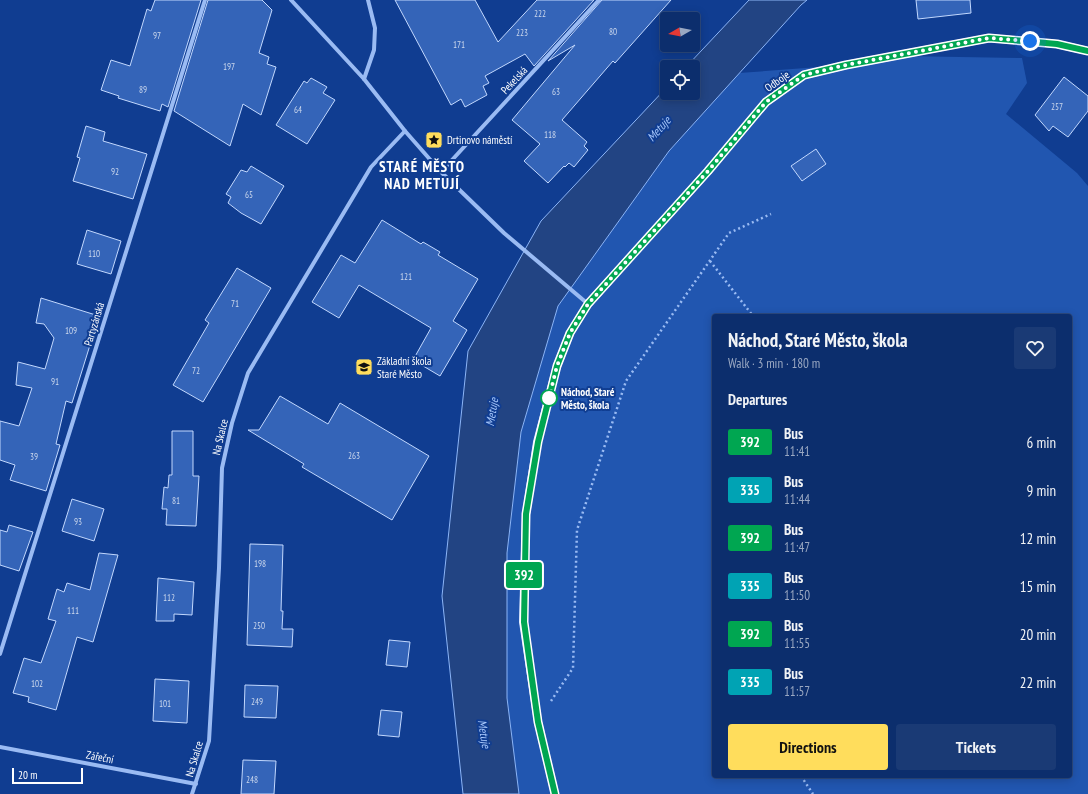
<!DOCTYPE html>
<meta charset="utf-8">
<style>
body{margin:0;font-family:"PT Sans Narrow",sans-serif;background:#1a3a75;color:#f1f3f6;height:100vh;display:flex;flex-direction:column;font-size:15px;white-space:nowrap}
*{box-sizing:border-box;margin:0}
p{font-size:13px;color:#9aa8c2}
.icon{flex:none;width:22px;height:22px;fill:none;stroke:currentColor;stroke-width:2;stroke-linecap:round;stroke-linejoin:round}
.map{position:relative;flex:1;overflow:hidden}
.drawer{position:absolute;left:712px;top:314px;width:360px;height:464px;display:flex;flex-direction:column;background:#0c2e6d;border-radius:4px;box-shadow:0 2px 10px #0003,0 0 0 1px #2c4a80}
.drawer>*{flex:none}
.badge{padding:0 8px;border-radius:3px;font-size:14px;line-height:26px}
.needle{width:26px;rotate:261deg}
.controls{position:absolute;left:660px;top:12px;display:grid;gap:8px}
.controls a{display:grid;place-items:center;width:40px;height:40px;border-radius:4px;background:#0c2e6d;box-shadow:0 2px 10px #0003,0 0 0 1px #2c4a80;font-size:20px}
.scale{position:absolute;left:12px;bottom:10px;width:71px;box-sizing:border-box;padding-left:4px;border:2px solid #fff;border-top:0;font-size:11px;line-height:14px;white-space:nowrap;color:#fff;-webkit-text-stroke:3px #103d91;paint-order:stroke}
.you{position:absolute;width:20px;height:20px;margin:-10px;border:3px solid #fff;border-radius:50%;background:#1a73e8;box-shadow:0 0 0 6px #1a73e833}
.map>.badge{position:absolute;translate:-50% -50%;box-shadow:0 0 0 2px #fff}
h2{padding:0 16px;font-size:15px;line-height:36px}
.round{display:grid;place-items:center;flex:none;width:42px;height:42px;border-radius:4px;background:#1a3a75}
.headline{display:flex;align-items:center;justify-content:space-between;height:68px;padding:0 16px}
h1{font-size:19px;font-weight:800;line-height:30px}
.cta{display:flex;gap:8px;margin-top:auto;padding:8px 16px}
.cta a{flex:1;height:46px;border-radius:4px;background:#ffdd5c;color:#111;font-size:16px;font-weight:800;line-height:46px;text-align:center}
.cta a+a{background:#1a3a75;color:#f1f3f6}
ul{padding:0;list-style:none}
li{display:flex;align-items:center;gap:12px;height:48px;padding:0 16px}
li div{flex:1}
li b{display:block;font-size:15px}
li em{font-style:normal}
li .badge{min-width:44px;font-weight:700;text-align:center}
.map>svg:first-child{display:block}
.green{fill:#2156b0;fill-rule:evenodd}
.water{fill:#224483;stroke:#8cb5f7}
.building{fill:#3464b8;stroke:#c2d8fe}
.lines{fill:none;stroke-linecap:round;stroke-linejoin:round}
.path{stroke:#9abbf3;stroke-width:2.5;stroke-dasharray:2 3;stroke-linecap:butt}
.street{stroke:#9abbf3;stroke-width:4}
.secondary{stroke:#cadcfd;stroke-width:8}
.line-casing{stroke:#fff;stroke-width:9}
.line{stroke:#00a651;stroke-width:6}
.walk{stroke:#fff;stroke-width:4;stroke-dasharray:0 7.2}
.stop-dot{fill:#fff;stroke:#00a651;stroke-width:2}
.labels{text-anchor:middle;stroke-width:4;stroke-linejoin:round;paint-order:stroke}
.number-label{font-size:9px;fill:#ccd8ed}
.street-label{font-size:11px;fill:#fff;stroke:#103d91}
.poi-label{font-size:11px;fill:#fff;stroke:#103d91;text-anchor:start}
.stop-label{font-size:11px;font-weight:bold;fill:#fff;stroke:#103d91;text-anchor:start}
.water-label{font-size:12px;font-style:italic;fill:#a6c6fa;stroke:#103d91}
.district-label{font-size:15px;font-weight:bold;letter-spacing:1px;fill:#fff;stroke:#103d91}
</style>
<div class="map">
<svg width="1088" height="794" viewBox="0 0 1088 794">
<rect width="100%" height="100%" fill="#103d91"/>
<path class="green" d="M 902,56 L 1022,58 L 1027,83 L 1006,114 L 1077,173 L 1088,186 L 1088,794 L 519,794 L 507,698 L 507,553 L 521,432 L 558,306 L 669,151 L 739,73 L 846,65 ZM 714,316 L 1070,316 L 1070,776 L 714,776 Z"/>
<polygon class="water" points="749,0 807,0 801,5 669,151 558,306 521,432 507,553 507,698 519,794 463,794 442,596 468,351 541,221 667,87 667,93 693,93 693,67 686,67"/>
<g class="building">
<polygon points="155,0 201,0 168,107 162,104 160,111 118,98 119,96 101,90 111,60 130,66 147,9 151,11"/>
<polygon points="208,0 262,0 272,10 259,53 269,57 267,64 276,67 261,115 243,104 230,146 174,111"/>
<polygon points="395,0 475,0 498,42 537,0 594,0 534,66 525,54 485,76 489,83 483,86 487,95 465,107 461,99 451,105"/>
<polygon points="602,0 671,0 615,63 613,61 562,120 587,142 584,146 588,150 574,167 569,163 565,167 564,166 548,183 524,161 540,144 512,120 575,45 548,61"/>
<polygon points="916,0 970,0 971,13 918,19"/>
<polygon points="1064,77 1088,96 1088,111 1068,137 1053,126 1049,131 1035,115"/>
<polygon points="311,78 327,87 323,93 335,100 307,144 276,125 304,81 307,83"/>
<polygon points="86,126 105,132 103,141 147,154 133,199 73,181 80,158 77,157"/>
<polygon points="816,149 826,164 802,181 791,166"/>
<polygon points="251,166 284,186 261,224 241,213 228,203 231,197 226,194 241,170 247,172"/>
<polygon points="382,220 421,244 423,242 440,252 438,255 478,279 453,321 467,330 440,376 413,360 431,328 359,285 339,318 312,302 341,255 355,263"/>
<polygon points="87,230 121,241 111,274 77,264"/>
<polygon points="237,268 271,288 203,402 173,385 209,323 205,320"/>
<polygon points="41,298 99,316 72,403 66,401 56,444 60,445 46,491 10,480 15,465 0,460 0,421 19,426 32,388 16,385 18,362 45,369 54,338 44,324 36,323"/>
<polygon points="280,396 328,424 340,403 429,456 392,520 302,467 304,464 248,430 259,430"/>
<polygon points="172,431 193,431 193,476 199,476 196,526 166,525 167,509 162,509 164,487 168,488 169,475 172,475"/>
<polygon points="72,499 104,509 94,541 62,531"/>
<polygon points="9,525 33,532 19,571 0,565 0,530 7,532"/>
<polygon points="250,544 283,545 281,611 283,611 282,629 293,629 292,647 247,645"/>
<polygon points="99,553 118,555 93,642 77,637 56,710 28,702 29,697 13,693 24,658 41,663 56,621 48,619 57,589 64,592 67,583 90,590"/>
<polygon points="158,578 194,582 192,615 174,614 174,621 156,621"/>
<polygon points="389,640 410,642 407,667 386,665"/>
<polygon points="155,679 189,681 187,723 153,721"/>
<polygon points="245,685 278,686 276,718 244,717"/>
<polygon points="381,710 402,712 399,737 378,735"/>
<polygon points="243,760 276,761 274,794 241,794"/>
</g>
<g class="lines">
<g class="path">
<polyline points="710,261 753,316"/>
<polyline points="551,701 573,668 577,530 626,381 729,233 771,214"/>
<polyline points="801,776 813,794"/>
</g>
<g class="street">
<polyline points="291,0 364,79 405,131 441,172 504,233 588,304"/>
<polyline points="364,79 374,50 375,28 368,0"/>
<polyline points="441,172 599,0"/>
<polyline points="0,654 205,0"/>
<polyline points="0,747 196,784"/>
<polyline points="192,794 209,741 219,568 222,468 232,423 248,373 371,167 405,131"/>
</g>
<polyline class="secondary" points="555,794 538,722 523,622 526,515 537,442 557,366 570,333 588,304 708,171 766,102 804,75 846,65 989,38 1057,44 1088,51"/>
</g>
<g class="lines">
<g class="line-casing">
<polyline id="line" points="555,794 538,722 524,622 526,514 538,442 557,366 570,333 588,304 708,171 766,102 804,75 846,65 989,38 1057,44 1088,51"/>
</g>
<use href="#line" class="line"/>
<polyline class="walk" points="549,398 557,366 570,333 588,304 708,171 766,102 804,75 846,65 989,38 1030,41"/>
</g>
<defs>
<g id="sight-square" transform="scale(0.9)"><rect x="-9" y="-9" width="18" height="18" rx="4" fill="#ffdd5c" stroke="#103d91"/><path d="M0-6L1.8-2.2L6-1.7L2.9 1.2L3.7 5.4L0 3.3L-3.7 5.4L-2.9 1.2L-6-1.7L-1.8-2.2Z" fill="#111"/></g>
<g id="school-square" transform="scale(0.9)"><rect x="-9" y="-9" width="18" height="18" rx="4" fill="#ffdd5c" stroke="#103d91"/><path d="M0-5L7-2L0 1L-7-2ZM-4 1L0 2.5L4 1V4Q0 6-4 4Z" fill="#111"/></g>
</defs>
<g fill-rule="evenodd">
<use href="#sight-square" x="434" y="140"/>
<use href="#school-square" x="364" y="367"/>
</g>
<circle class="stop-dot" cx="549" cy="398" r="8"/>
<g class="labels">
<g class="number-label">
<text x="540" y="17">222</text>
<text x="613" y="35">80</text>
<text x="522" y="36">223</text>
<text x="157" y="39">97</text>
<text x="459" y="48">171</text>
<text x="229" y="70">197</text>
<text x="143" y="93">89</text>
<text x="556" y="95">63</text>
<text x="1057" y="110">257</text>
<text x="298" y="113">64</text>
<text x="550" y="138">118</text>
<text x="115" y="175">92</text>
<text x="249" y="198">65</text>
<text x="94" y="257">110</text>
<text x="406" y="280">121</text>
<text x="235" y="307">71</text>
<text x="71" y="334">109</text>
<text x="196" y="374">72</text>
<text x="55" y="385">91</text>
<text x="354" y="459">263</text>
<text x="34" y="460">39</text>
<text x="176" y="504">81</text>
<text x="78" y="525">93</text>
<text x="260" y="567">198</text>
<text x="169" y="601">112</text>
<text x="73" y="614">111</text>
<text x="259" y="629">250</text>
<text x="37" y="687">102</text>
<text x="257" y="705">249</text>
<text x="165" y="707">101</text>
<text x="252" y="783">248</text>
</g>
<g class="street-label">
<text transform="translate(514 80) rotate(-47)" y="4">Pekelská</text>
<text transform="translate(777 81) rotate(-36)" y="4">Odboje</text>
<text transform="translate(94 324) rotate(-73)" y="4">Partyzánská</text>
<text transform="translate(220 437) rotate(-77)" y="4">Na Skalce</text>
<text transform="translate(100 757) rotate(11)" y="4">Zářeční</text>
<text transform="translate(194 759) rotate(-74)" y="4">Na Skalce</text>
</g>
<g class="poi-label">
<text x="447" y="144">Drtinovo náměstí</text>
<text x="377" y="365">Základní škola<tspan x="377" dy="13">Staré Město</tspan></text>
</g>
<g class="stop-label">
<text x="561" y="396">Náchod, Staré<tspan x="561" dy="13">Město, škola</tspan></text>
</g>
<g class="water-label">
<text transform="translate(659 129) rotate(-48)" y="4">Metuje</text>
<text transform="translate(492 412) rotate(-81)" y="4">Metuje</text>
<text transform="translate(484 734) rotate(81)" y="4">Metuje</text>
</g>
<g class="district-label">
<text x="422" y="172">STARÉ MĚSTO<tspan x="422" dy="17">NAD METUJÍ</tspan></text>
</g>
</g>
</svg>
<div class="controls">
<a><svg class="needle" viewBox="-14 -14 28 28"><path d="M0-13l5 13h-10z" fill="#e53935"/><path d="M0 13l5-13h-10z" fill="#9aa8c2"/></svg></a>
<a><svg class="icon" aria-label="locate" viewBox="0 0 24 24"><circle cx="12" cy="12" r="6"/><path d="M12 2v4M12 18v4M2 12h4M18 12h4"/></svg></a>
</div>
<div class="scale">20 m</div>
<div class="you" style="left:1030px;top:41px"></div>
<b class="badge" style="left:524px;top:575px;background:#00a651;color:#fff">392</b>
<section class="drawer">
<div class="headline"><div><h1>Náchod, Staré Město, škola</h1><p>Walk · 3 min · 180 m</p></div><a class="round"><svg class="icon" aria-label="heart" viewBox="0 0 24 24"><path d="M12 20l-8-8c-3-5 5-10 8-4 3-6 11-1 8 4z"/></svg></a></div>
<h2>Departures</h2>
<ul>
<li><span class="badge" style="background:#00a651;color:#fff">392</span><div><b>Bus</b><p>11:41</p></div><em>6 min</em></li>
<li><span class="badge" style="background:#00a3b4;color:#fff">335</span><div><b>Bus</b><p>11:44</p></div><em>9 min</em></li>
<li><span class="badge" style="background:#00a651;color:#fff">392</span><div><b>Bus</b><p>11:47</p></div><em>12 min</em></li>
<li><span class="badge" style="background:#00a3b4;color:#fff">335</span><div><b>Bus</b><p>11:50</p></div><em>15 min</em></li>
<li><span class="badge" style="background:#00a651;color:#fff">392</span><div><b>Bus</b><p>11:55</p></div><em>20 min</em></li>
<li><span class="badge" style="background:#00a3b4;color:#fff">335</span><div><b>Bus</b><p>11:57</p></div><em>22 min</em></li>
</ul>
<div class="cta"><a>Directions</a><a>Tickets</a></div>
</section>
</div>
